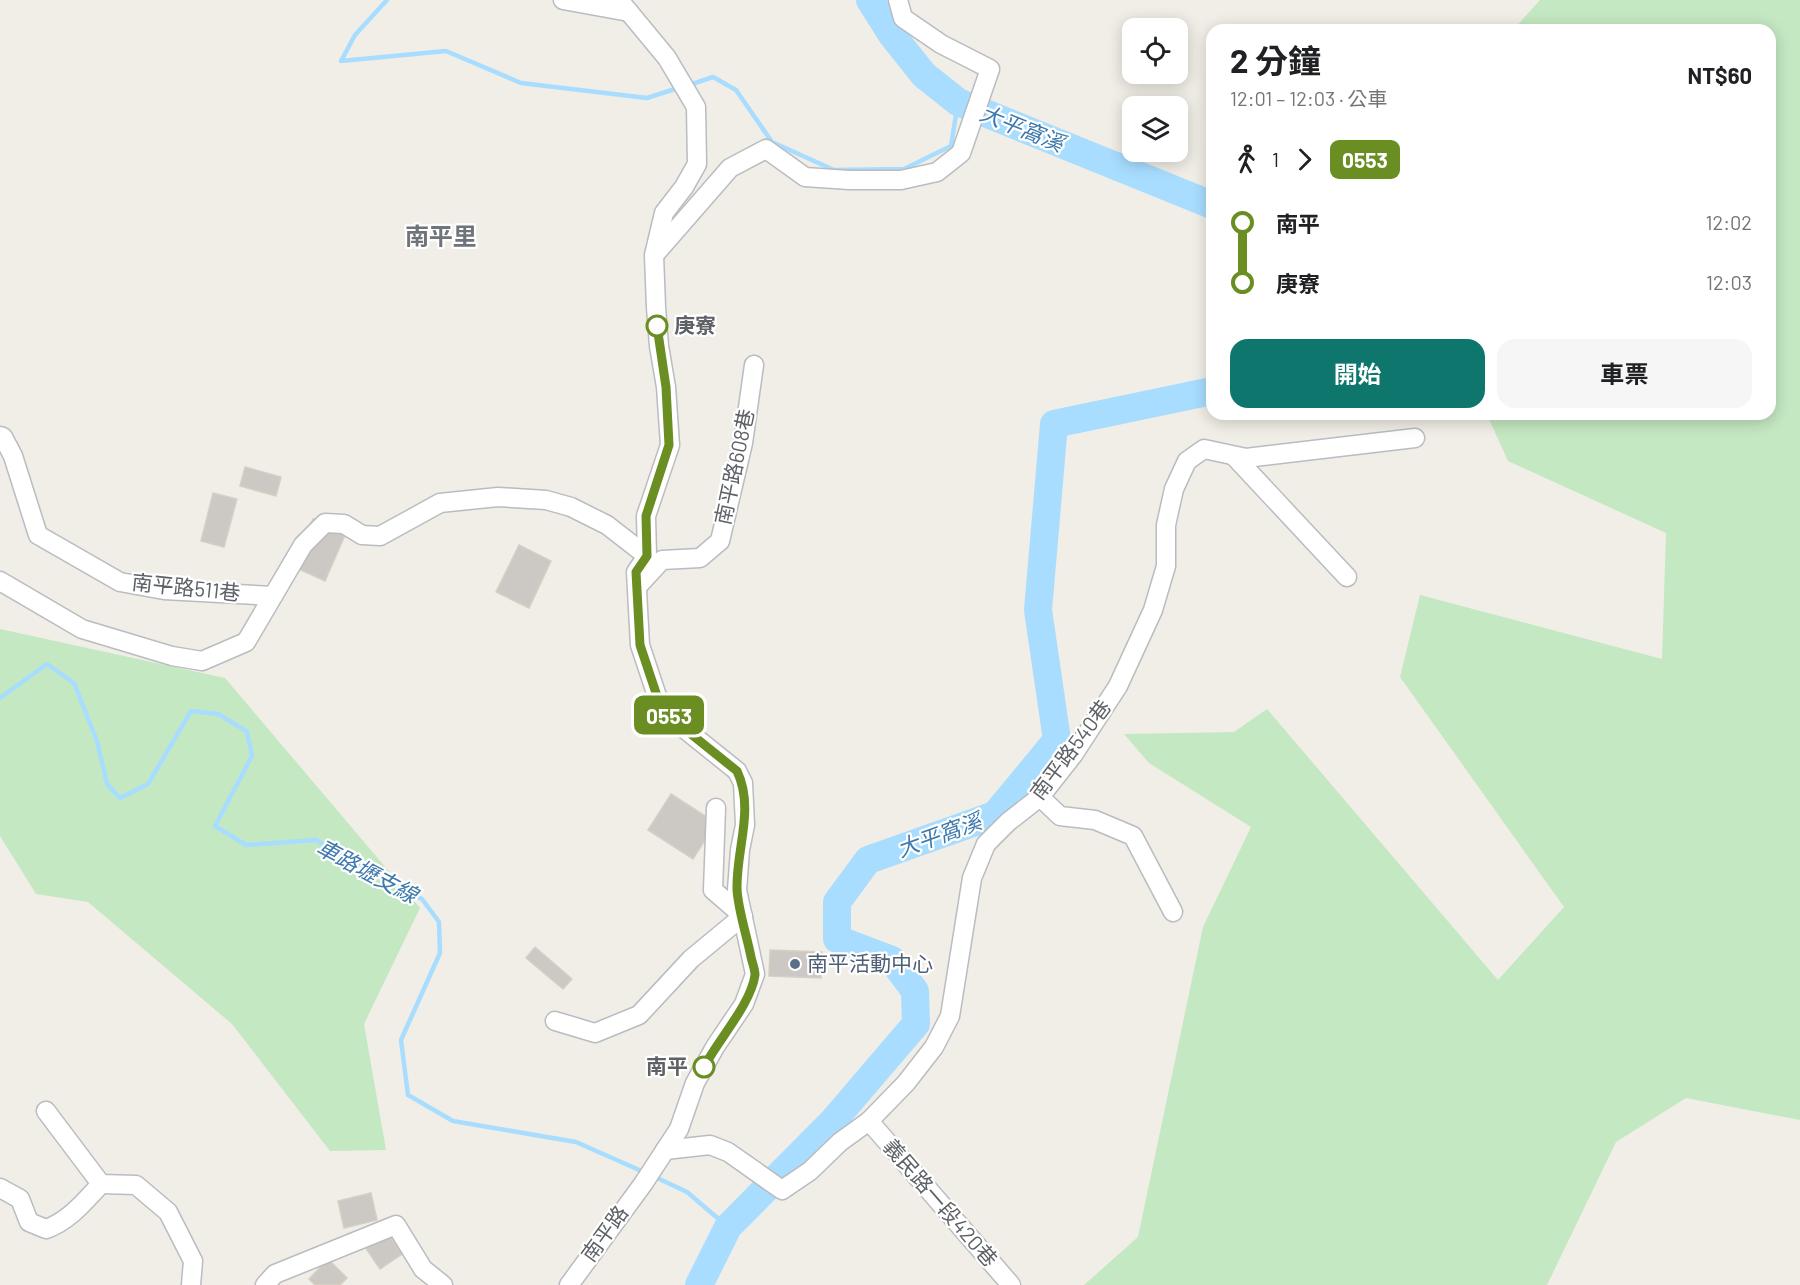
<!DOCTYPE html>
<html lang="zh-TW">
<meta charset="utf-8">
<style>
body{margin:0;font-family:Barlow,"Noto Sans TC",sans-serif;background:#f6f6f6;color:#202124;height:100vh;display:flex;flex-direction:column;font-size:22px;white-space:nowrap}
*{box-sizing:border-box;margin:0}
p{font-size:20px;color:#757577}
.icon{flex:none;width:33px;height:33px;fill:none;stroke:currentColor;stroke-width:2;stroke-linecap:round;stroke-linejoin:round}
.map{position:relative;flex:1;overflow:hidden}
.panel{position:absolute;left:1206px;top:24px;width:570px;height:396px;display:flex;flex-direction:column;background:#fff;border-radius:18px;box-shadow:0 3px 15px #0003}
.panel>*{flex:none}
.badge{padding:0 12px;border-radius:9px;font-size:21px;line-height:39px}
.buttons{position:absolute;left:1122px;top:18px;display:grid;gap:12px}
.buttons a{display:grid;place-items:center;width:66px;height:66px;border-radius:12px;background:#fff;box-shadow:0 3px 15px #0003;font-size:30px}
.map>.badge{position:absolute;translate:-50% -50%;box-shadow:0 0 0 3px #fff}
.legs{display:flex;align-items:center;gap:9px;height:66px;padding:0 24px;font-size:20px}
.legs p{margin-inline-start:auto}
.head{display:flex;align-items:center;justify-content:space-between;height:102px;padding:0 24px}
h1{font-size:33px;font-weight:700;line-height:45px}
.cta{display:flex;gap:12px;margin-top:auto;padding:12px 24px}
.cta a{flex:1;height:69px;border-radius:18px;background:#0f766e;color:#fff;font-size:24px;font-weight:700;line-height:69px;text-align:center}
.cta a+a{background:#f6f6f6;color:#202124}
ul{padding:0 24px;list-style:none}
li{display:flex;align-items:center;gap:21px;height:60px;font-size:22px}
li i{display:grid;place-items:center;width:9px;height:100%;margin:0 8px;background:currentColor}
li i::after{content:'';width:15px;height:15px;margin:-8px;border:4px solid;border-radius:50%;background:#fff}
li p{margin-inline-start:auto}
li:first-child i{background:linear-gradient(#0000 50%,currentColor 0)}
li:last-child i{background:linear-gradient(currentColor 50%,#0000 0)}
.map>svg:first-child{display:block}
.green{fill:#c4e8c2}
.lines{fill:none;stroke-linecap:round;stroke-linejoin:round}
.stream{stroke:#a8ddff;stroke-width:4.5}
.river{stroke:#a8ddff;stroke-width:28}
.building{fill:#ccc8c3;stroke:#d6cfc4;stroke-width:1.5}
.minor-casing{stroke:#b9bcc0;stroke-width:21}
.minor{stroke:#fff;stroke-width:18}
.line-1-casing{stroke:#fff;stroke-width:14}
.line-1{stroke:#6b8e23;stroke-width:9}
.stop-1-dot{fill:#fff;stroke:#6b8e23;stroke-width:3}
.service-dot{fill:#5c6f8a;stroke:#fff;stroke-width:2}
.labels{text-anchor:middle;stroke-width:4.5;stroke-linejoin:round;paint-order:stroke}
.stop-label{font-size:21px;font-weight:bold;fill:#5e6267;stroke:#fff;text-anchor:start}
.street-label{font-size:21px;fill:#5e6267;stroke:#fff}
.service-label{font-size:21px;fill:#4e5e75;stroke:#fff;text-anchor:start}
.water-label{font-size:22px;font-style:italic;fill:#3d79ad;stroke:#fff}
.quarter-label{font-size:24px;font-weight:bold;fill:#6f7479;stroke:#fff}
</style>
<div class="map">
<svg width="1800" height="1285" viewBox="0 0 1800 1285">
<rect width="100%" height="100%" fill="#f0eee6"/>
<g class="green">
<polygon points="1540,0 1800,0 1800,1120 1686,1098 1616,1142 1547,1285 1084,1285 1138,1237 1203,927 1251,827 1149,763 1124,734 1234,732 1267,709 1498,980 1564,907 1400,677 1420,595 1662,659 1666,533 1508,461 1488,417 1489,414 1770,414 1770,30 1513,30"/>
<polygon points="0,629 225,678 420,908 364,1024 386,1150 330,1151 232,1024 88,902 36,894 0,836"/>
</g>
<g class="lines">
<g class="stream">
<polyline points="387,0 355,35 341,61 446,51 521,83 647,98 681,87"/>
<polyline points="689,85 713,77 736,90 772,142 834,170 904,169 951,146 958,102"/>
<polyline points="0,698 47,664 74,683 97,741 107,784 120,798 148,784 191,711 218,714 243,729 247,732 252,756 215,826 246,845 316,840 353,863 422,899 439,922 440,953 401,1040 408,1095 453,1121 576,1142 646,1173"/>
<polyline points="653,1176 687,1192 728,1227"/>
</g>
<g class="river">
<polyline points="870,0 892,35 924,75 958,102 1212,205"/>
<polyline points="699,1285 728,1227 833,1121 916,1024 915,991 892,960 837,939 837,902 868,860 995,815 1057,740 1038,610 1054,424 1212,391"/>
</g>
</g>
<g class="building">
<polygon points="245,467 281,477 276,496 240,486"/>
<polygon points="213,493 237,499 224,547 201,541"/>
<polygon points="313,519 346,533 325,581 292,566"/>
<polygon points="519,545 551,561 529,608 496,592"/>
<polygon points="671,794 716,823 693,859 648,830"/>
<polygon points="535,947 572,979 563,989 526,958"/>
<polygon points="770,950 822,952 821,978 769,976"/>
<polygon points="371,1193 377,1220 344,1228 338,1201"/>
<polygon points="387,1232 402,1254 380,1269 365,1247"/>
<polygon points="328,1259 347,1278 340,1285 315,1285 309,1279"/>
</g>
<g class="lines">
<g class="minor-casing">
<g id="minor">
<polyline points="563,0 629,12"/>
<polyline points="656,253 730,168 766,149 805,177 849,180 901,180 937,172 961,153 990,69 941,44 903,18 898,0"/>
<polyline points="0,436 3,437 13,456 38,535 120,582 164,590 273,596"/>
<polyline points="1234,456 1347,577"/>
<polyline points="0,581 82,629 172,656 202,661 246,642 303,545 325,523 344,524 362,535 380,536 440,503 498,497 546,500 571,507 607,525 647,556"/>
<polyline points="638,586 662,560 700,558 720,541 743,443 754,365"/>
<polyline points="1040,797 1060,816 1095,820 1133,836 1173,912"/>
<polyline points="555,1021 595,1033 639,1015 691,959 743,916 713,890 716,808"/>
<polyline points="46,1111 101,1184 136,1185 168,1212 193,1261 191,1285"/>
<polyline points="869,1121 1011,1285"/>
<polyline points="665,1150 710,1145 728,1152 782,1190 810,1171 840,1142 869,1121 906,1083 934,1047 950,1016 972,878 986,844 1008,822 1040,797 1073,755 1118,686 1153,610 1166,566 1166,525 1174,489 1187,461 1204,449 1246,458 1415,438"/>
<path d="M 0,1188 L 20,1199 L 29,1222 L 46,1229 C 69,1221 85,1201 101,1184"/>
<polyline points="265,1285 275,1274 396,1225 423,1269 443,1285"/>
<polyline points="569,1285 643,1184 679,1129 695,1083 715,1047 744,1004 755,974 737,890 740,850 745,825 743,783 737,771 671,718 657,696 640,645 636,572 647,556 646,516 670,445 666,387 659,346 656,307 654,255 664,213 684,187 697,164 696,107 667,58 619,0"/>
</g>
</g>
<use href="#minor" class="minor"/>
</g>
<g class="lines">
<g class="line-1-casing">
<path id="line-1" d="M 657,326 L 666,387 L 669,445 L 646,516 L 647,556 L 636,572 L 640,645 L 657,696 L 671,718 L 737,771 C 755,809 736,849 737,889 C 738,910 747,936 751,957 C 752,962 755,969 755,975 C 751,1004 718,1040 704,1067"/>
</g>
<use href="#line-1" class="line-1"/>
</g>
<g class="stop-1-dot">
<circle cx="657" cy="326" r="10"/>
<circle cx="704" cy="1067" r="10"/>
</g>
<circle class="service-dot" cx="795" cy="964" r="6"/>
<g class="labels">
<g class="stop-label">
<text x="674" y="333">庚寮</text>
<text x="688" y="1074" text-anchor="end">南平</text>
</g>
<g class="street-label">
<text transform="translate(735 467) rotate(-78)" y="7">南平路608巷</text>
<text transform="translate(186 588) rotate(6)" y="7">南平路511巷</text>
<text transform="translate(1071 750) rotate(-53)" y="7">南平路540巷</text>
<text transform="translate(940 1203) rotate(49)" y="7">義民路一段420巷</text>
<text transform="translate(605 1234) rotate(-54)" y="7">南平路</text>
</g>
<g class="service-label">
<text x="807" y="971">南平活動中心</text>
</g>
<g class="water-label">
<text transform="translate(1022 128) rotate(22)" y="8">大平窩溪</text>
<text transform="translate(939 835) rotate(-20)" y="8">大平窩溪</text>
<text transform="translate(367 871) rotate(28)" y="8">車路壢支線</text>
</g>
<g class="quarter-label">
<text x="441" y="245">南平里</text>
</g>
</g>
</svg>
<div class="buttons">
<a><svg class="icon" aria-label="locate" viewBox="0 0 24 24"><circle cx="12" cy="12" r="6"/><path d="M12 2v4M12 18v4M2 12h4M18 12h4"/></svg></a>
<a><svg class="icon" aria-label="layers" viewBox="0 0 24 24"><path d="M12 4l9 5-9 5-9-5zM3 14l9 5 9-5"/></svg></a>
</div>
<b class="badge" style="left:669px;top:715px;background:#6b8e23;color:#fff">0553</b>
<section class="panel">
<div class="head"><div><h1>2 分鐘</h1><p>12:01 – 12:03 · 公車</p></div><b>NT$60</b></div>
<div class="legs"><svg class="icon" aria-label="walk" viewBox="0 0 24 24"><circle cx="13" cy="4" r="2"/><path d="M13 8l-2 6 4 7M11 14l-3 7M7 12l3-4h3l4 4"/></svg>1<svg class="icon" aria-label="forward" viewBox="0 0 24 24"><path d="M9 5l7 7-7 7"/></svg><b class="badge" style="background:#6b8e23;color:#fff">0553</b></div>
<ul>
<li><i style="color:#6b8e23"></i><b>南平</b><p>12:02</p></li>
<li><i style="color:#6b8e23"></i><b>庚寮</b><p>12:03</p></li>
</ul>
<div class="cta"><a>開始</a><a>車票</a></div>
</section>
</div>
